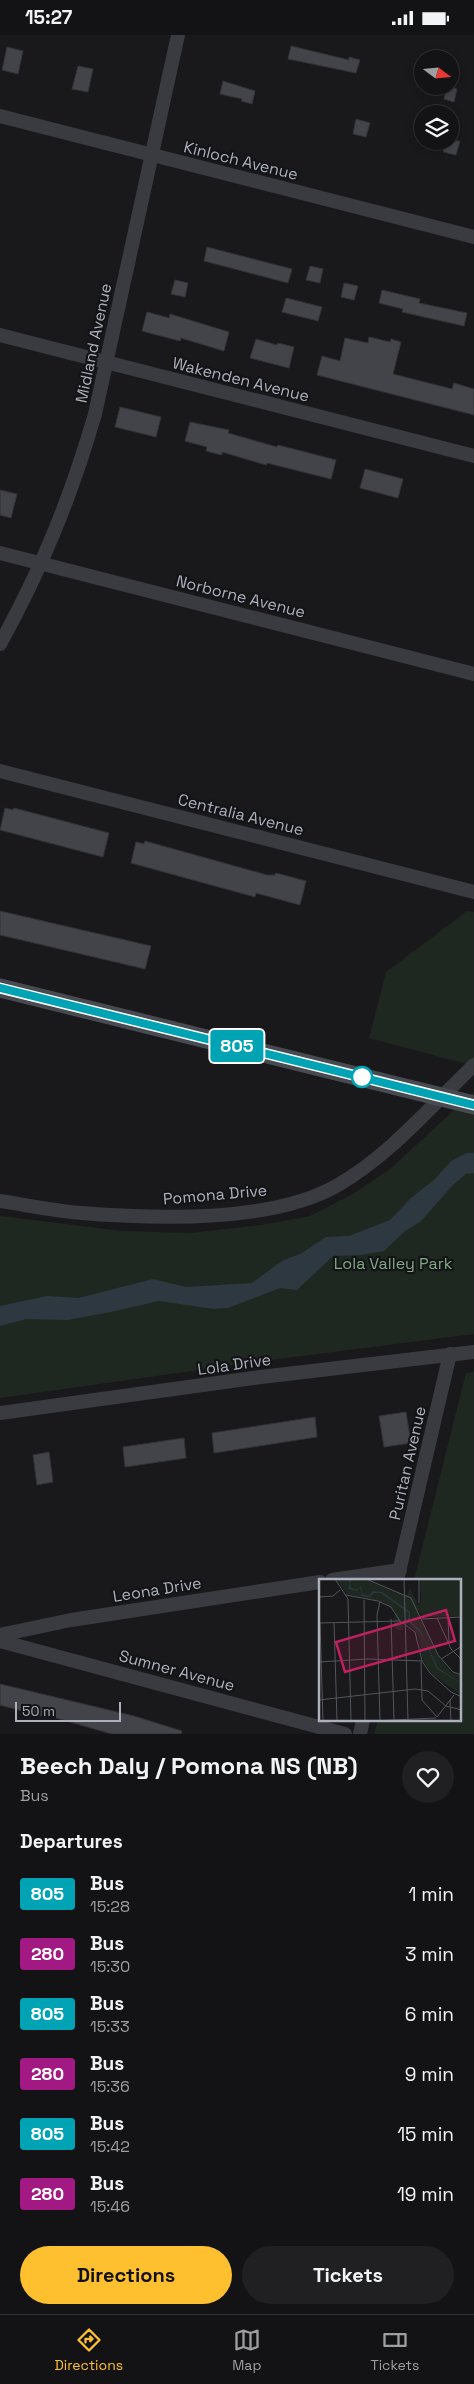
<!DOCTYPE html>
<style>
body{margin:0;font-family:"Space Grotesk",sans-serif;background:#202022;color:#f1f3f6;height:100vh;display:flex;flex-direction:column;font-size:19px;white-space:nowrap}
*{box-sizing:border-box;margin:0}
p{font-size:16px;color:#9d9ea0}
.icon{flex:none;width:28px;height:28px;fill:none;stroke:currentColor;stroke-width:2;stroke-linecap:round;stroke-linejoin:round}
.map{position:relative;height:1699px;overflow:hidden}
.side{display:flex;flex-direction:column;background:#131315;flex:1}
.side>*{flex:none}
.badge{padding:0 10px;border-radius:4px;font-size:18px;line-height:32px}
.needle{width:32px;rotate:106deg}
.tools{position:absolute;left:414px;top:15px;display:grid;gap:10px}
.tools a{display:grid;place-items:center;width:45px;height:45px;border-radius:50%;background:#131315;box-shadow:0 2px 8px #0003,0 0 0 1px #323234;font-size:25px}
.scale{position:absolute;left:15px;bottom:12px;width:106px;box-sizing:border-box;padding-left:5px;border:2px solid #abb0bc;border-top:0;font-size:14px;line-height:18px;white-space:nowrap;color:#abb0bc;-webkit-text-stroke:4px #141417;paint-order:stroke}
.map>.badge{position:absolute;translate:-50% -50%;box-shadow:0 0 0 2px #fff}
h2{padding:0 20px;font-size:19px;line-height:45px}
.round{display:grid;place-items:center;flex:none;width:52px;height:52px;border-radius:26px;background:#202022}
.summary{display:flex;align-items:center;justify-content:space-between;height:85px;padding:0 20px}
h1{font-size:24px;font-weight:800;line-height:38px}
.button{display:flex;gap:10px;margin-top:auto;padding:10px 20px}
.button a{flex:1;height:58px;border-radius:30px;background:#fec02f;color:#111;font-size:20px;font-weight:800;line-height:58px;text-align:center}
.button a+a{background:#202022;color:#f1f3f6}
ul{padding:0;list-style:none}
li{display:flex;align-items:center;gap:15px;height:60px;padding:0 20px}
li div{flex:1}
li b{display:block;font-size:19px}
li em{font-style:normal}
li .badge{min-width:55px;font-weight:700;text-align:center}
.status{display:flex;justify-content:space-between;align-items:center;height:35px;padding:0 25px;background:#131315;direction:ltr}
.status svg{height:14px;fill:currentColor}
.dock{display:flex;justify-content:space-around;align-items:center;height:70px;border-top:1px solid #323234;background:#131315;font-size:14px;color:#9d9ea0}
.dock a{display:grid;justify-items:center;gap:2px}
.dock .current{color:#fec02f}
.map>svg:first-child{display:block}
.green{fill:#1f2820}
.water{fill:#2e3841}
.building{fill:#434449;stroke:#333338}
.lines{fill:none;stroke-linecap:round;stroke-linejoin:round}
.street{stroke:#3a3b41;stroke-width:14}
.secondary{stroke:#484a51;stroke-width:19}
.line-casing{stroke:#fff;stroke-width:11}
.line{stroke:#00a3b4;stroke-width:8}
.stop-dot{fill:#fff;stroke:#00a3b4;stroke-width:2.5}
.labels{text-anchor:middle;stroke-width:4.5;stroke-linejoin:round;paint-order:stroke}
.street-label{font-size:16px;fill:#abb0bc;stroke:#141417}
.park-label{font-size:16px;fill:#81a885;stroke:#141417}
.inset-road{fill:none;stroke:#53555c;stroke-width:1}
.view{fill:#c12060;fill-opacity:0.15;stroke:#c12060;stroke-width:2.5}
.inset-edge{fill:none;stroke:#abb0bc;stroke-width:2.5}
</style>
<div class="status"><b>15:27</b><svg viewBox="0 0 49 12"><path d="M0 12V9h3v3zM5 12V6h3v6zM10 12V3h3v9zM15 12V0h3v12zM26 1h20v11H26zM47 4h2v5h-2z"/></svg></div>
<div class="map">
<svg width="474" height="1699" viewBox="0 0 474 1699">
<rect width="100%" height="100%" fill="#19191c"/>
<g class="green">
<polygon points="467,876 474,877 474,1031 369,1003 386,937"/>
<polygon points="474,1057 474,1299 278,1324 0,1363 0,1181 123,1196 191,1198 261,1190 310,1181 353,1159 390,1134"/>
<polygon points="474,1337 474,1699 374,1699 378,1685 460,1685 460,1545 414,1545 466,1338"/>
</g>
<polygon class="water" points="466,1118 474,1118 474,1138 466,1139 454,1149 420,1187 405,1196 384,1216 361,1220 333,1221 297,1255 280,1253 228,1273 214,1274 159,1266 111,1277 67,1285 26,1284 0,1291 0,1271 47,1261 79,1263 153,1244 186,1252 252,1248 282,1226 302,1218 326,1202 349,1201 390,1185 410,1164 435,1144 451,1126"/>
<g class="building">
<polygon points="291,11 349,25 349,22 360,25 356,38 288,24"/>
<polygon points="7,12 23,16 18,39 2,35"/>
<polygon points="78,31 93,34 88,57 72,54"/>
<polygon points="223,46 255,56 252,69 241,66 242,64 220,59"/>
<polygon points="447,51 457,54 454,67 444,64"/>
<polygon points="356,84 370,88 366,102 353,99"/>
<polygon points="446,106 460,106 456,120 443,117"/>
<polygon points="207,212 292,234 288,248 204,226"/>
<polygon points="310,231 323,234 320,248 306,245"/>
<polygon points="175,245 188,248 185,262 171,259"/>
<polygon points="344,248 358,251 354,265 341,262"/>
<polygon points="382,255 420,264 419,268 467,278 464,291 402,277 403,274 379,268"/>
<polygon points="286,263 322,272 318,286 282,277"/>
<polygon points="147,277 169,283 170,279 229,297 224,316 181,303 180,306 142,296"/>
<polygon points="369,302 390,307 391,304 401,307 393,339 452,354 454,348 474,354 474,380 317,340 322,321 340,326 345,303 368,308"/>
<polygon points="256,304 277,310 278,308 294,312 289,333 250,323"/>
<polygon points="120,372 161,382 156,402 115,392"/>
<polygon points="190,387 229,395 228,398 277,412 278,410 336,425 331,444 267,428 266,430 222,417 222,420 206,416 207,412 185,406"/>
<polygon points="365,434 403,444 398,463 360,453"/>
<polygon points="0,455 17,459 11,483 0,480"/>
<polygon points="5,773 13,775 14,773 109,798 103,822 0,795"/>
<polygon points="145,806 267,840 275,840 276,838 306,846 300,870 256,858 255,862 131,828 136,807 144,809"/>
<polygon points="0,876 151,911 145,934 0,900"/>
<polygon points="406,1377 411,1408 384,1412 379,1381"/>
<polygon points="315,1382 317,1402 214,1418 212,1398"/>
<polygon points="184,1403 186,1423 125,1432 123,1412"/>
<polygon points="49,1417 53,1447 37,1450 33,1420"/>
<polygon points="0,1649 134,1681 182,1696 181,1699 112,1699 42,1679 42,1681 26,1677 0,1670"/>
</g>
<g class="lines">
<g class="street">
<polyline points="0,81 474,202"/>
<polyline points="0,300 474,421"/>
<polyline points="0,518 474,639"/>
<path d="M 0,609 C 42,533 71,462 95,379 L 178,0"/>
<polyline points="0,736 474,857"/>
<path d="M 0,1166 C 27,1170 55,1176 82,1178 C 156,1184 273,1188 338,1150 C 390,1120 431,1071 474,1030"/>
<polyline points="0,1378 261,1342 474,1317"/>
<polyline points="332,1545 400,1535"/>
<polyline points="397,1545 450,1319"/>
<polyline points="0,1600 71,1585 320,1547"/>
<polyline points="0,1606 345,1699"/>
<polyline points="360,1699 363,1685"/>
</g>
<polyline class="secondary" points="0,953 474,1070"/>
</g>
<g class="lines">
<g class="line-casing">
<polyline id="line" points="0,953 474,1070"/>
</g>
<use href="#line" class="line"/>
</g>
<circle class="stop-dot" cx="362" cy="1042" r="10"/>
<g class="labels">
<g class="street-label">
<text transform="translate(241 125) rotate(14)" y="6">Kinloch Avenue</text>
<text transform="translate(93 308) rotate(-78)" y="6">Midland Avenue</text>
<text transform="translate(241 344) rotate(14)" y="6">Wakenden Avenue</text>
<text transform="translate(241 561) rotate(14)" y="6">Norborne Avenue</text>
<text transform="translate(241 779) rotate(14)" y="6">Centralia Avenue</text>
<text transform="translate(215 1159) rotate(-5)" y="6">Pomona Drive</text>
<text transform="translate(234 1329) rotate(-8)" y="6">Lola Drive</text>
<text transform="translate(407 1428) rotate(-77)" y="6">Puritan Avenue</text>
<text transform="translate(157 1554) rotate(-9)" y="6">Leona Drive</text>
<text transform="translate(177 1635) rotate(15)" y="6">Sumner Avenue</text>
</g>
<g class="park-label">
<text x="393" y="1234">Lola Valley Park</text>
</g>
</g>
<g transform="translate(319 1544)">
<rect width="142" height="142" fill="#19191c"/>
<path d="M 17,0 L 45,0 L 88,17 L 91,9 L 99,26 L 102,24 L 101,0 L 142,0 L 142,37 L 104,38 L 96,27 L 118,76 L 132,93 L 142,97 L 142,116 L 113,95 L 103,80 L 100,59 L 94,49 L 84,42 L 84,51 L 79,51 L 74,47 L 77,33 L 65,23 L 28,15 Z" fill="#1f2820"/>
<path d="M 34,0 L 30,4 L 32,9 L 37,11 L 42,7 L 43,15 L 50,17 L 54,12 L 63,13 L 91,33 L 91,42 L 101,51 L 119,89 L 142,104 L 118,90 L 102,54 L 89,42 L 90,34 L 62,14 L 55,14 L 50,18 L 43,17 L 41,8 L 38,12 L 30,10 L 30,1 Z" fill="#2e3841"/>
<path class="inset-road" d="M 16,0 L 29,20 L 32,142M 47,0 L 92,19 L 119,76 L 134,93 L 143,96M 85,0 L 89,142M 27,16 L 59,22 L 72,28 L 81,42 L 96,53 L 103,82 L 111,94 L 132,113 L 143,118M 0,18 L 14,17 L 21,11M 45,21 L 46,142M 100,24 L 100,0M 129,38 L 130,64M 118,39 L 132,70 L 143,81M 72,40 L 75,141M 103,40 L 143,38M 15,43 L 18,142M 0,44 L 81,42M 1,44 L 4,142M 122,80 L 143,67M 0,83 L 48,80 L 103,82M 102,83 L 103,121 L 118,138M 96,110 L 109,112 L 127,127 L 143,131M 0,121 L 96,110M 131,121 L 132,142M 118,138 L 135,116M 52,142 L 117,139M 61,142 L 58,36 L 61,22"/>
<path class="view" d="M 127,31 L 136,62 L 26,93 L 17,63 Z"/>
<rect width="142" height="142" class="inset-edge"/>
</g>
</svg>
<div class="tools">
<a><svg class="needle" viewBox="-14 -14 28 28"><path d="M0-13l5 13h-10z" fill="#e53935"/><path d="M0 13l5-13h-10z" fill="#9d9ea0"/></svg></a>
<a><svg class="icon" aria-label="layers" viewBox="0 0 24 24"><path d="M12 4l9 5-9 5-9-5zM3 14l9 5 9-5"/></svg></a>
</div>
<div class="scale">50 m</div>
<b class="badge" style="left:237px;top:1011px;background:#00a3b4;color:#fff">805</b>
</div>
<section class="side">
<div class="summary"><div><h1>Beech Daly / Pomona NS (NB)</h1><p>Bus</p></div><a class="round"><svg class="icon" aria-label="heart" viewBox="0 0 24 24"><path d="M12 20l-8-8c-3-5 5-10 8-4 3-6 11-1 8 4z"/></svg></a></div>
<h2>Departures</h2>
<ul>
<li><span class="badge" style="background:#00a3b4;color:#fff">805</span><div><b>Bus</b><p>15:28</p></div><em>1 min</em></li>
<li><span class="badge" style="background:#a31984;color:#fff">280</span><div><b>Bus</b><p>15:30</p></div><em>3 min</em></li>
<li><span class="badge" style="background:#00a3b4;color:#fff">805</span><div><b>Bus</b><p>15:33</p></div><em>6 min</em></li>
<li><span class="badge" style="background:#a31984;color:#fff">280</span><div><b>Bus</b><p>15:36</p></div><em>9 min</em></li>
<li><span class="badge" style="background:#00a3b4;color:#fff">805</span><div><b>Bus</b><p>15:42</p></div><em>15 min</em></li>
<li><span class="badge" style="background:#a31984;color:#fff">280</span><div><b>Bus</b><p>15:46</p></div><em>19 min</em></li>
</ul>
<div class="button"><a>Directions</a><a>Tickets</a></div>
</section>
<nav class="dock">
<a class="current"><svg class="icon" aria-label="directions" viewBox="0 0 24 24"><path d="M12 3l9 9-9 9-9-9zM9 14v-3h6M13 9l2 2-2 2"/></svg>Directions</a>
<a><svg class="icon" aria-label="map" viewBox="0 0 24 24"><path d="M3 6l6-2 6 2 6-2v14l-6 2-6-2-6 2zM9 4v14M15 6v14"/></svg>Map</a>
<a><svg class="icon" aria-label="tickets" viewBox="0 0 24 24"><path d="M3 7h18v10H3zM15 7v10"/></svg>Tickets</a>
</nav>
